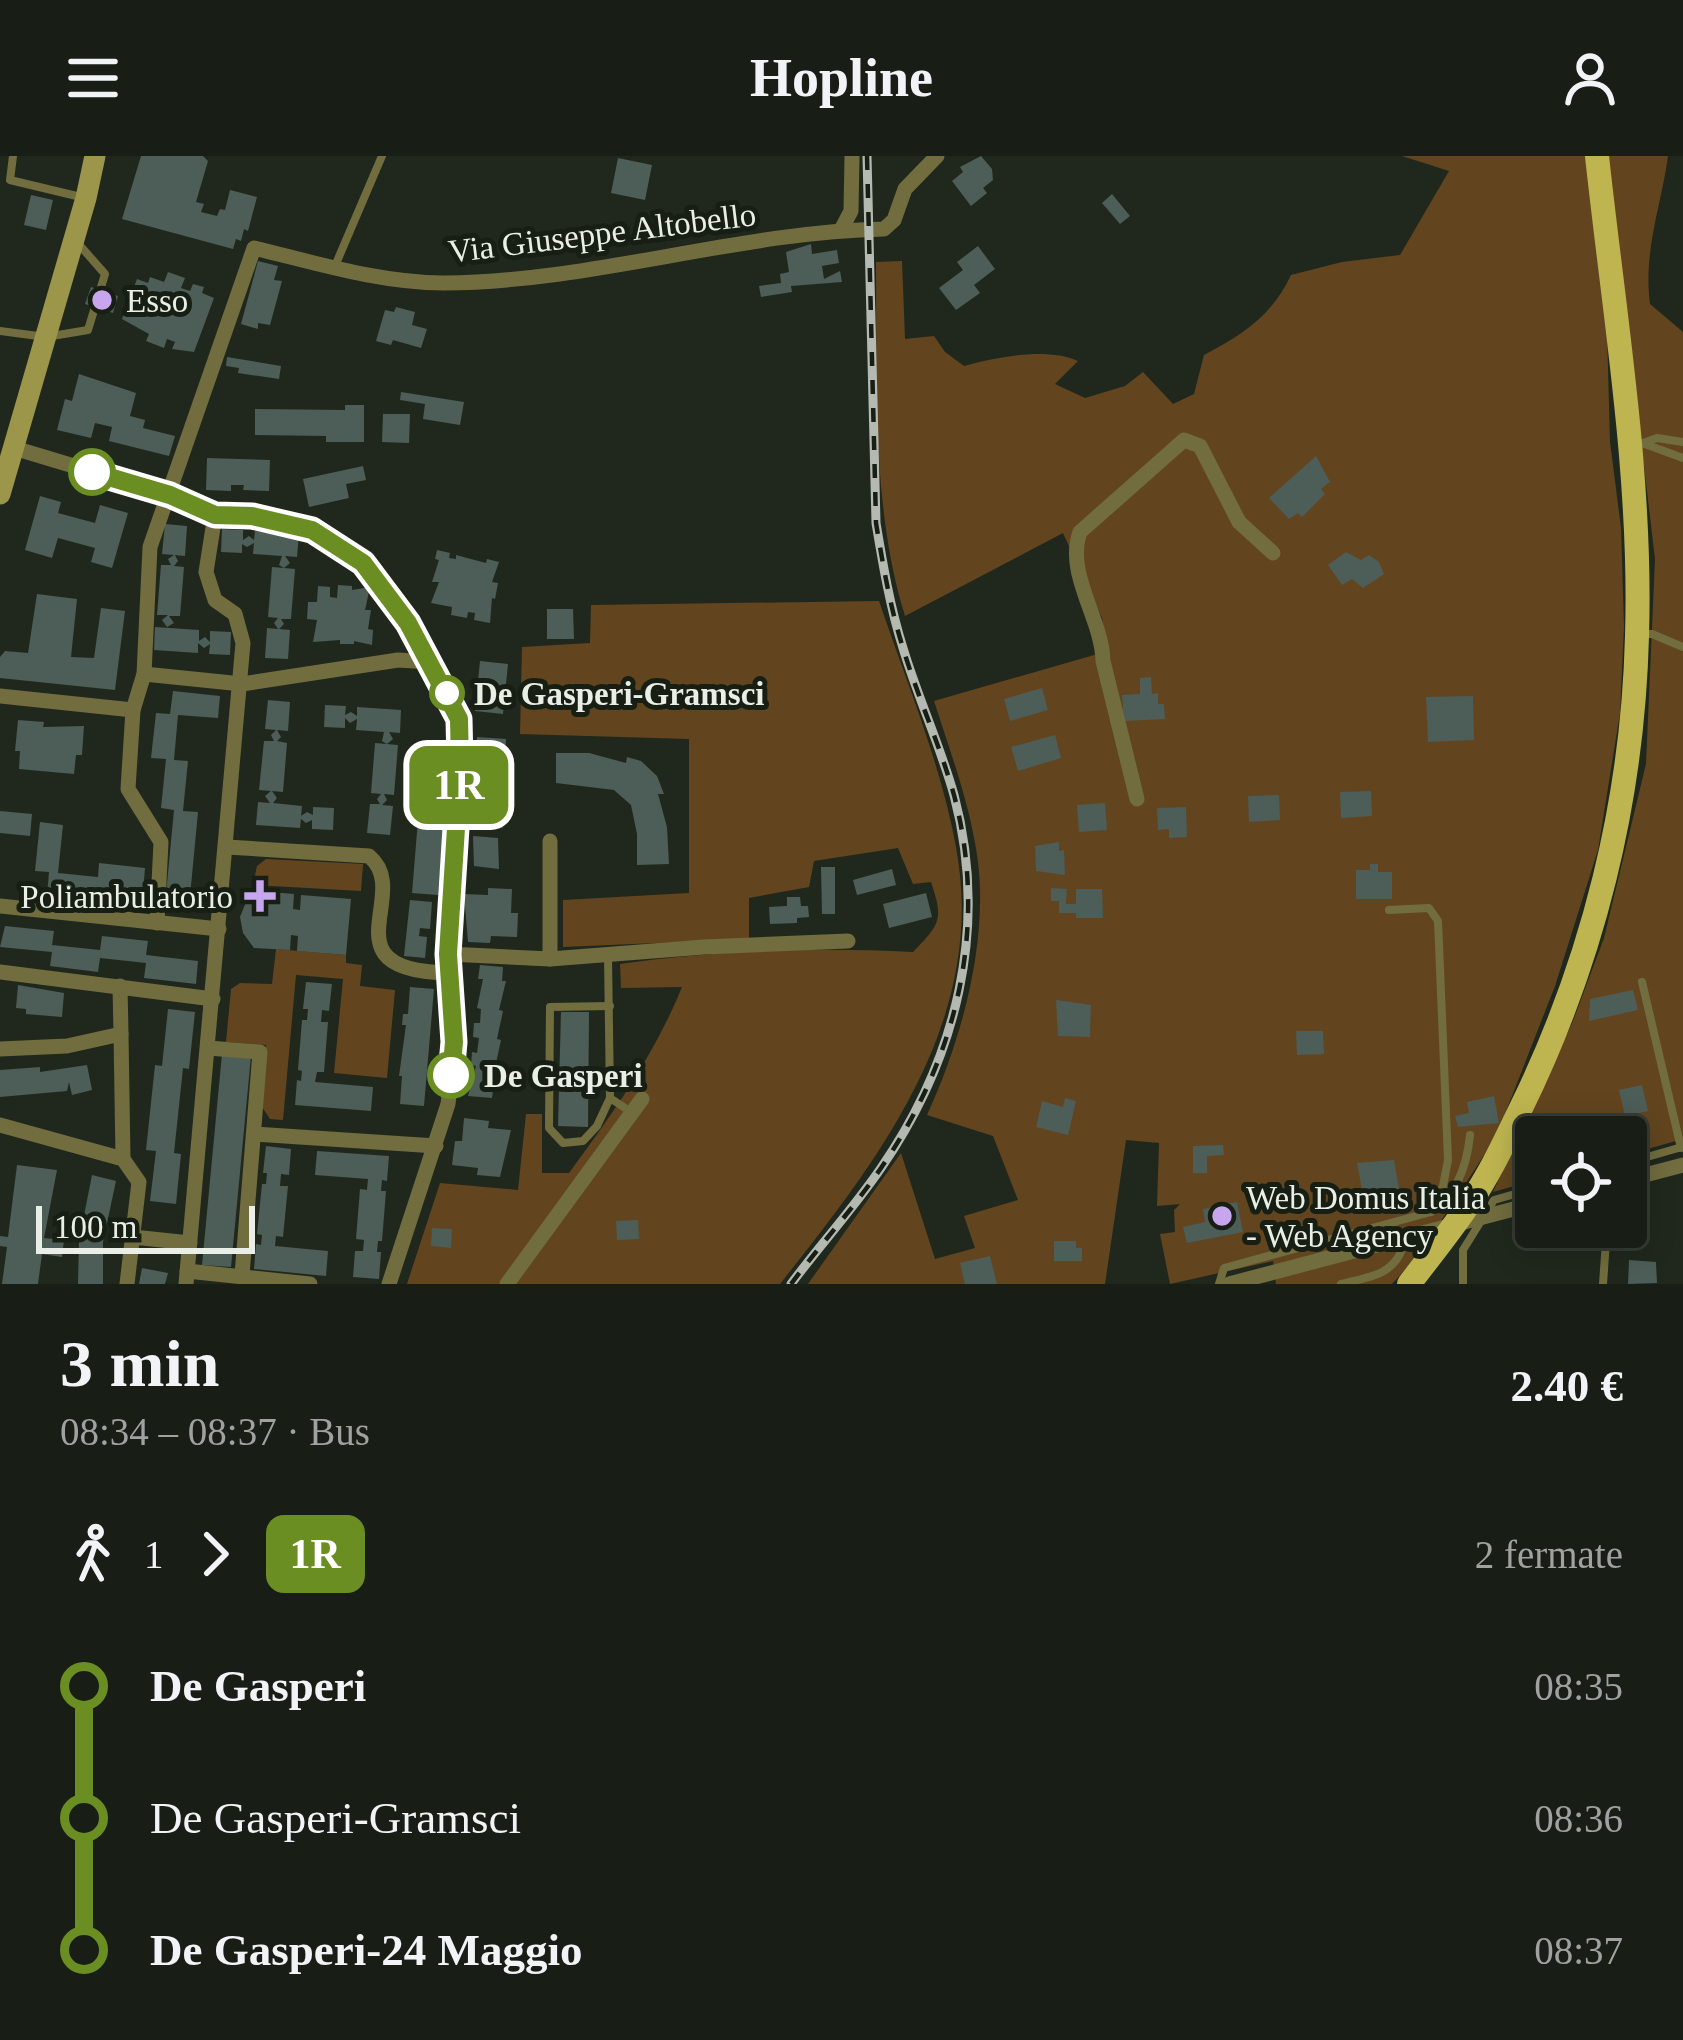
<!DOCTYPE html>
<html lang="it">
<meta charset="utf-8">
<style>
body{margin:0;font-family:Georgia,serif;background:#252b23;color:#f1f3f6;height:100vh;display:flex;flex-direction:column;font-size:45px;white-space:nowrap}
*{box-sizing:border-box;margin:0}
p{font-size:39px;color:#9fa2a1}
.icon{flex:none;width:66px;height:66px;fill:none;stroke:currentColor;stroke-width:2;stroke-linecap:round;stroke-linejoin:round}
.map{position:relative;height:1128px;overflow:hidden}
.drawer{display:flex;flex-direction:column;background:#181e16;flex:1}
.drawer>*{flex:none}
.badge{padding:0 24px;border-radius:18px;font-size:42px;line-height:78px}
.controls{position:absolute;left:1515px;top:960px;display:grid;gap:24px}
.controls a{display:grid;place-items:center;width:132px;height:132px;border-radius:12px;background:#181e16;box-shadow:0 6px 30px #0003,0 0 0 3px #363c35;font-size:60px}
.scale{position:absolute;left:36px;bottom:30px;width:219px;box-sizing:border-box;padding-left:12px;border:6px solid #e9eee7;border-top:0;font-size:33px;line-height:42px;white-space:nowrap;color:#e9eee7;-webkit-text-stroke:9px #171e14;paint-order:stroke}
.map>.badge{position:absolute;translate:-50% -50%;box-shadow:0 0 0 6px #fff}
.legs{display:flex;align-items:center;gap:18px;height:132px;padding:0 60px;font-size:39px}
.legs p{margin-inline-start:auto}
.overview{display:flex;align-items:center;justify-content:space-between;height:204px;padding:0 60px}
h1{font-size:66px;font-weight:600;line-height:90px}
ul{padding:0 60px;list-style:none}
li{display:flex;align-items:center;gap:42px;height:132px;font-size:45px}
li i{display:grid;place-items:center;width:18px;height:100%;margin:0 15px;background:currentColor}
li i::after{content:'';width:30px;height:30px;margin:-15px;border:9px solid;border-radius:50%;background:#181e16}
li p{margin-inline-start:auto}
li:first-child i{background:linear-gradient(#0000 50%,currentColor 0)}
li:last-child i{background:linear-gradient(currentColor 50%,#0000 0)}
header{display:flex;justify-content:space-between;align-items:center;height:156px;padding:0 60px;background:#181e16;font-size:54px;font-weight:600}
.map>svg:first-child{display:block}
.green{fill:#62451f}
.building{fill:#4d5d57}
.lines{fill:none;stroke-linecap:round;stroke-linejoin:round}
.lane{stroke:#716d3f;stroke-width:8}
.street{stroke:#716d3f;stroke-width:15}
.secondary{stroke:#9c964a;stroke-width:21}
.primary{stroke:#beb550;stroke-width:24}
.rail-casing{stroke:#b4b9b1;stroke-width:9}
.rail{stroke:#171e14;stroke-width:4.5;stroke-dasharray:14;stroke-linecap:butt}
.line-1-casing{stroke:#fff;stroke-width:27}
.line-1{stroke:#6b8e23;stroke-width:18}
.poi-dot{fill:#c8a6ef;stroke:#171e14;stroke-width:4.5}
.stop-1-dot{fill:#fff;stroke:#6b8e23;stroke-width:6}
.labels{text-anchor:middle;stroke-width:10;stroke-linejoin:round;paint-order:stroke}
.street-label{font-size:33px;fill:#e9eee7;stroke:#171e14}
.poi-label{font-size:33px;fill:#e9eee7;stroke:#171e14;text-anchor:start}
.stop-label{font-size:33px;font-weight:bold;fill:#e9eee7;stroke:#171e14;text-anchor:start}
</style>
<header><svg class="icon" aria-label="menu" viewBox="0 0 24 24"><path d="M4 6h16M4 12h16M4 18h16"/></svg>Hopline<svg class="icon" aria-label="person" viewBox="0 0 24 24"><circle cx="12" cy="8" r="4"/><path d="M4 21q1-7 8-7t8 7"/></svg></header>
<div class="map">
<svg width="1683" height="1128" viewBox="0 0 1683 1128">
<rect width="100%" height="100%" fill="#20281d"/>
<g class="green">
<path d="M 1402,0 L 1668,0 C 1661,51 1643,95 1650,148 L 1683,176 L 1683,983 L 1626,999 L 1626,981 L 1536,981 L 1536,1024 L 1493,1036 L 1573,865 L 1604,782 L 1646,608 L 1655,403 L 1644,310 L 1607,176 L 1610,286 L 1621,372 L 1624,471 L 1620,557 L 1598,694 L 1555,830 L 1496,981 L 1420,1097 L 1392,1128 L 1276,1128 L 1273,1105 L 1170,1128 L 1160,1078 L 1175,1076 L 1174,1054 L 1180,1048 L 1157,1050 L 1159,987 L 1126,984 L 1105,1128 L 808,1128 L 901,997 L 935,1103 L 975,1092 L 964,1060 L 1018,1044 L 993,980 L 927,959 C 961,885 988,789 978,706 C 971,651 951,598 934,545 L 1108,495 L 1102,462 L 1063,377 L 905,460 C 871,352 877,220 876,106 L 902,105 L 905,183 L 934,180 L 945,196 L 964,210 C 997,201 1047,191 1078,205 L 1055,228 L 1085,242 L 1125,230 L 1143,216 L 1173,248 L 1194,238 L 1204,199 C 1243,178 1272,160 1291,119 L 1342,106 L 1400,99 L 1449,15 Z"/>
<path d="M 879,445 C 906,525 941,608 956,691 C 988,863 880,1002 780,1128 L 407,1128 L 440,1027 L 518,1034 L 526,958 L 542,958 L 542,1017 L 569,1017 C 613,957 654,900 682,831 L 621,832 L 620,808 C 717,794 815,791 913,796 C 940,768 944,764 931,726 L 913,728 L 898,692 L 814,705 L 809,731 L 749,742 L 749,783 L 563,791 L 563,744 L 689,737 L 689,583 L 520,578 L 522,491 L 590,487 L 591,449 Z"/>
<polygon points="266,703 363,708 361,735 253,729 257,710"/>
<polygon points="276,793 346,799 346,807 362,809 360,830 395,834 387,922 334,917 343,823 296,819 283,964 270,963 262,951 266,889 226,886 231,833 240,827 272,828"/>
</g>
<g class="building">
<polygon points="141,0 203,0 208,5 196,46 204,48 201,56 217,60 220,53 225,54 230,34 257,41 248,75 244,73 241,85 236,83 233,93 122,63"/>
<polygon points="981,0 992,13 993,24 983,32 987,37 971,50 952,25 963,16 960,11"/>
<polygon points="618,2 652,9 645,44 611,37"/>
<polygon points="1112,38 1130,60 1120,68 1102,47"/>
<polygon points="31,39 53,44 46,74 24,69"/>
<polygon points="811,88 812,98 837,94 839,107 822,110 824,123 840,115 842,126 791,130 792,136 761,141 759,130 781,127 780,118 789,116 786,96"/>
<polygon points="978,90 995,113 974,129 980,137 956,154 939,132 963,114 957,106"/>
<polygon points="258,105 278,110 274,124 282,125 270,169 258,167 258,173 241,168"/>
<polygon points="168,116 185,122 181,132 190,135 193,128 204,131 202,137 214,142 194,196 172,193 175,186 167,183 164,192 146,185 149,178 122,163 137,123 148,127 150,121 164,126"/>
<polygon points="91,131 118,140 113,157 85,148"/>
<polygon points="396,151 415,156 412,169 427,173 421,192 393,184 391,189 376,185 385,154 394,156"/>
<polygon points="227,201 281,210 279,223 238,217 239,212 226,210"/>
<polygon points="79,218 136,237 130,260 145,264 143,272 175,280 169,300 109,285 112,271 95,267 91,282 57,274 65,243 72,245"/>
<polygon points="401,236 464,246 460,269 423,263 425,248 400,244"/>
<polygon points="345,249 364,249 364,286 326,286 326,280 255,279 255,253 345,254"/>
<polygon points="383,258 410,258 409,287 382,286"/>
<polygon points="1316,300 1330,326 1321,333 1325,338 1302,361 1298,357 1289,363 1269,342"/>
<polygon points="207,302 270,304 269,335 243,334 244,329 231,329 231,335 206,334"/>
<polygon points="363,310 366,324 346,328 349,342 309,351 303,323"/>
<polygon points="40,340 61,346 58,357 95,367 100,349 128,357 112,412 91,406 95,392 58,382 52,402 25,394"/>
<polygon points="165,368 187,370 185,400 175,399 178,405 174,410 184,411 180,460 169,460 174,467 167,471 162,464 168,459 157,459 161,409 171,409 168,403 174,399 162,398"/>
<polygon points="222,373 243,374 243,384 249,380 254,384 255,375 299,378 297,401 285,400 290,407 284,412 295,413 291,463 281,463 284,468 279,473 290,474 288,503 265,502 267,472 278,473 274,467 278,462 268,461 272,411 284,412 279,409 282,400 253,398 254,387 247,391 242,388 242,397 221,396"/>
<polygon points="437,394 450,397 449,402 456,403 456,399 486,407 487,403 499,406 492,426 498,427 495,443 492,442 490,467 474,464 475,457 468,456 467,462 451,459 452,451 431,447 439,426 432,426 439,404 435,403"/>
<polygon points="1346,396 1361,404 1369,399 1379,406 1384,418 1363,432 1352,423 1342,429 1328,409"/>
<polygon points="338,429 352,430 352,434 370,431 365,454 371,454 368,473 373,474 372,489 354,485 354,488 340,488 340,484 313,486 317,464 307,463 308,446 317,446 318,430 330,431 330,441 337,442"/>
<polygon points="37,438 77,443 71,501 94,502 101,452 125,455 115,534 0,522 0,501 5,495 28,497"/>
<polygon points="547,453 573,453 574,483 547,483"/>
<polygon points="155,471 199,474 199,485 205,481 210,486 210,475 231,476 230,499 209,498 210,488 204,492 198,487 198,497 154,494"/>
<polygon points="480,505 508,508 503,558 475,555"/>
<polygon points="1151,521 1152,538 1158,537 1158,548 1164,548 1165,563 1124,565 1122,539 1140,538 1140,522"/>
<polygon points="1042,532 1048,554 1010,565 1004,543"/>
<polygon points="173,535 220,540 218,562 178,559 174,604 188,605 183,655 198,656 189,751 165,749 174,654 161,652 166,603 151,602 156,557 170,558"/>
<polygon points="1473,540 1474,584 1428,586 1426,541"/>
<polygon points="268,544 290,546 288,575 277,574 281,581 277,585 287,587 283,636 272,635 277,642 273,647 302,650 301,660 307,656 313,659 313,651 334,652 333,674 312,673 312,664 306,667 301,663 300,672 256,669 258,646 270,647 265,640 271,635 259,634 264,585 274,585 271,579 276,574 265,573"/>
<polygon points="325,549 346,550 345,559 351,556 357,560 357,551 401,554 400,577 389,576 393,583 387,588 398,589 394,639 384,638 387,644 382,649 393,650 390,679 367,677 370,648 380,648 377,643 381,638 371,637 375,587 387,588 382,585 384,576 356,574 357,563 350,567 345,562 345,572 324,571"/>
<polygon points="18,564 44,566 43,571 84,570 82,599 76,599 74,618 19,613 20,595 15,595"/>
<polygon points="1055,579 1061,602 1018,615 1011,591"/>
<polygon points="477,581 506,583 503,672 473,669"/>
<polygon points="556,597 589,597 626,607 627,601 641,605 657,620 664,638 658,638 667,671 669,708 637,709 637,678 631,649 614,634 556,627"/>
<polygon points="421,627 447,629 438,739 412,737"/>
<polygon points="1371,635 1372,660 1341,662 1340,636"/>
<polygon points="1279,639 1280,664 1249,666 1248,640"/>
<polygon points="1105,647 1107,674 1079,676 1077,649"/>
<polygon points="1186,651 1187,681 1169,682 1169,673 1158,674 1157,652"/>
<polygon points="0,655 32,658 30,680 0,677"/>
<polygon points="40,666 63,669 58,717 98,721 99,707 145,712 143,736 97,731 95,744 47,739 49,716 35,715"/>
<polygon points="473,680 498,682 499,713 474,710"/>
<polygon points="1059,686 1059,695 1064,694 1065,719 1036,715 1035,690"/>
<polygon points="1370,708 1378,708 1378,716 1392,716 1392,743 1356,743 1356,714 1370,714"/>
<polygon points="821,711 835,711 835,758 822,758"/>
<polygon points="892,713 896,729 857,739 853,724"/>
<polygon points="488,732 512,733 511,757 518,757 517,781 491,780 490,787 468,786 464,738 488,739"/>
<polygon points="1051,732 1067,733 1066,748 1076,748 1076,733 1102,733 1103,762 1076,762 1076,757 1059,757 1059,745 1051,745"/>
<polygon points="258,735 294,738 293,753 300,754 301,739 351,743 346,799 297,795 298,780 291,779 290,794 254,792 243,777 240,761 246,746"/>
<polygon points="926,737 932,761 889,772 883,748"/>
<polygon points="787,741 800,741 801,750 808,750 809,761 797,762 797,767 770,768 769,751 787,750"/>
<polygon points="410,744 432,746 430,773 420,772 419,780 427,781 425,802 404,800"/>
<polygon points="5,770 54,775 52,789 100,794 102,780 148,785 146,799 198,805 196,828 144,822 146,807 100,802 98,816 50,810 52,796 0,791"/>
<polygon points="480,809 503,811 502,825 506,825 499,854 503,855 497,883 501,884 495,912 500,912 499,927 494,927 492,942 468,940 476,910 471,909 472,896 477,897 479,882 473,881 474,867 480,867 481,853 477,852 483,823 478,823"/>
<polygon points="306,826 332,828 329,855 322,854 321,866 328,866 324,916 317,916 315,926 373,931 371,955 295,949 297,924 301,925 302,915 298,914 302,864 307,864 308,853 303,853"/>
<polygon points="18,829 64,837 62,861 26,858 26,853 16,852"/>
<polygon points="410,831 434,833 424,950 400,948 402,920 399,920 406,869 402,869 403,858 408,858"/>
<polygon points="1633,834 1638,854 1589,865 1590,843"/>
<polygon points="1056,844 1091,849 1090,881 1058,880"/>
<polygon points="168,853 195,856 189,913 183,912 174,997 181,998 176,1048 150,1045 156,995 146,994 155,909 162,910"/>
<polygon points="561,856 589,856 588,971 558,970"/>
<polygon points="1296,875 1323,875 1324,898 1297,899"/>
<polygon points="222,898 251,900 231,1111 202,1109"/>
<polygon points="87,909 92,934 72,939 69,926 67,935 0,941 0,914 40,911 40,916"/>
<polygon points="1642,929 1648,955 1625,960 1619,934"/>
<polygon points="1494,940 1499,967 1458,971 1455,960 1469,957 1467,946"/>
<polygon points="1065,942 1076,945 1068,979 1036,971 1042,945 1063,951"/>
<polygon points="464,962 489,965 488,972 511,974 500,1021 477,1019 478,1012 452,1009 455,985 462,985"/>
<polygon points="1223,989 1224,999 1207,1000 1207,1017 1193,1017 1193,990"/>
<polygon points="266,990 291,993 289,1019 281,1018 280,1030 288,1030 283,1081 276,1080 275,1090 328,1095 326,1120 254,1113 256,1088 261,1089 262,1079 257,1078 262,1028 266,1028 267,1017 263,1017"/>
<polygon points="317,995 389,1000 387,1025 382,1024 381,1035 386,1035 382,1085 378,1085 377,1096 381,1096 379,1123 353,1121 355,1095 363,1095 364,1084 356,1083 360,1033 367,1034 368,1023 315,1019"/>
<polygon points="1394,1004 1399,1033 1363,1039 1357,1007"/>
<polygon points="17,1009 57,1014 44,1082 64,1084 62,1101 42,1098 38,1128 2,1128 7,1091 0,1090 0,1080 8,1081"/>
<polygon points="92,1019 116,1025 103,1086 103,1128 78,1128 79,1085"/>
<polygon points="1237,1046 1243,1076 1187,1087 1183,1071 1205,1066 1203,1053"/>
<polygon points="638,1064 639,1083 617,1084 616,1065"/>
<polygon points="432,1072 452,1073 451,1092 431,1090"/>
<polygon points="1054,1085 1076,1085 1076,1092 1082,1092 1082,1105 1054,1105"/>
<polygon points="990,1100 997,1128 965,1128 960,1107"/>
<polygon points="1629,1104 1656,1106 1657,1127 1628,1128"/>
<polygon points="142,1112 168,1117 165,1128 139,1128"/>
</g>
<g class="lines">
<g class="lane">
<polyline points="13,0 10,24 85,42"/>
<polyline points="335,110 382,0"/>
<polyline points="0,175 46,181 88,174 105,118 76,85"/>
<polyline points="1643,287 1657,282 1683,286"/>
<polyline points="1633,288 1642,287 1683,302"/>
<polyline points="1639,478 1652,478 1683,491"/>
<polyline points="1389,754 1429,752 1438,765 1448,1004 1443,1030 1431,1056"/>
<polyline points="608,801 610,942 631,956"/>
<polyline points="1642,826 1681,992"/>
<polyline points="610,942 597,970 583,985 563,987 549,972 550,851 610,850"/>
<polyline points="1626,1007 1682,991"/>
<path d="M 1219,1128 L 1224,1112 L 1431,1056 C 1457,1039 1467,1009 1470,979"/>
<path d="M 1341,1128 C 1368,1121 1393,1120 1403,1091 L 1392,1067"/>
<polyline points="1463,1128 1463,1094 1494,1044 1536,1032"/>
<polyline points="1603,1128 1607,1071"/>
</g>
<g class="street">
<polyline points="841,74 851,55 852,0"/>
<polyline points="14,292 170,339 215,359 252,360 312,374 344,393 363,408 388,437 459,563 460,609 448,798 455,886 448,948 389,1128"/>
<polyline points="144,518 242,528 398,504 430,506"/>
<polyline points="0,540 133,554"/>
<path d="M 1137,643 L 1103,505 C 1102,462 1065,418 1080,376 L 1184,284 L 1200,290 L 1239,366 L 1273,397"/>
<polyline points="550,685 550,803"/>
<path d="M 227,691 L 369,700 C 414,737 323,815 449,817"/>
<polyline points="0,750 219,773"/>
<path d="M 157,767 L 161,686 L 128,633 L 133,554 L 144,518 L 150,391 L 254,92 C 316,107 380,127 444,127 C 593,126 737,76 884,73 L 894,64 L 905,33 L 937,0"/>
<polyline points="448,798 550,803 704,791 848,785"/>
<polyline points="0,816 213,843"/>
<polyline points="121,878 123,1003"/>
<polyline points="208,892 260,896 242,1119"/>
<polyline points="0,893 67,890 121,878 120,830"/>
<polyline points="0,969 123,1003 139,1026 127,1128"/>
<polyline points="254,978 436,990"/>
<polyline points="1626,1024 1683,1009"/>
<polyline points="133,1081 190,1087"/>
<polyline points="187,1115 310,1128"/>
<polyline points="186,1128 243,487 235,458 215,444 206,416 215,359"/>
<polyline points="507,1128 642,943"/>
<polyline points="1229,1128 1536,1047"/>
</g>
<polyline class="secondary" points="0,338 86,42 95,0"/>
<path class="primary" d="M 1409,1128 C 1429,1102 1450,1076 1469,1048 C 1490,1018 1505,985 1521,952 C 1593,805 1633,644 1637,480 C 1642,320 1614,158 1597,0"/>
<g class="rail-casing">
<path id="rail" d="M 791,1128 C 820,1089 853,1053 881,1012 C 957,902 989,771 954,639 C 940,589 918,542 903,492 C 890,451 883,409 876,367 L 867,0"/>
</g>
<use href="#rail" class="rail"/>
</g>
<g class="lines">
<g class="line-1-casing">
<polyline id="line-1" points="92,316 170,339 215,359 252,360 312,374 363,407 408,467 459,563 460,609 448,798 454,886 451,919"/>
</g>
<use href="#line-1" class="line-1"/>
</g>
<g class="poi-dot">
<circle cx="102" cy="144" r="12"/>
<path d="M254 722h12v12h12v12h-12v12h-12v-12h-12v-12h12z"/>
<circle cx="1222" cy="1060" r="12"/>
</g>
<g class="stop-1-dot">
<circle cx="92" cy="316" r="21"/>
<circle cx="447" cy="537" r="15"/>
<circle cx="451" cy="919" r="21"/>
</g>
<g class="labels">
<g class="street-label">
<text transform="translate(602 76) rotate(-7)" y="12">Via Giuseppe Altobello</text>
</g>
<g class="poi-label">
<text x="126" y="156">Esso</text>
<text x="233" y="752" text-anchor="end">Poliambulatorio</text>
<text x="1246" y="1053">Web Domus Italia<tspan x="1246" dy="38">- Web Agency</tspan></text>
</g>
<g class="stop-label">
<text x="474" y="549">De Gasperi-Gramsci</text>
<text x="484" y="931">De Gasperi</text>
</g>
</g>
</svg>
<div class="controls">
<a><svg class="icon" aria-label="locate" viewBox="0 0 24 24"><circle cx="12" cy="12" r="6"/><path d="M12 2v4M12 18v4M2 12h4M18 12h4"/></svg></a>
</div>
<div class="scale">100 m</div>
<b class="badge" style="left:459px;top:629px;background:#6b8e23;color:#fff">1R</b>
</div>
<section class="drawer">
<div class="overview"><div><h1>3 min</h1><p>08:34 – 08:37 · Bus</p></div><b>2.40 €</b></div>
<div class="legs"><svg class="icon" aria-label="walk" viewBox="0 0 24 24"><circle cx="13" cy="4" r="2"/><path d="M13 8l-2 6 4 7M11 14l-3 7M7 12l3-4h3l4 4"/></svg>1<svg class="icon" aria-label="forward" viewBox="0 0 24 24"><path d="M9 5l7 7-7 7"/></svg><b class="badge" style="background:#6b8e23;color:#fff">1R</b><p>2 fermate</p></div>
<ul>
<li><i style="color:#6b8e23"></i><b>De Gasperi</b><p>08:35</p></li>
<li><i style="color:#6b8e23"></i><span>De Gasperi-Gramsci</span><p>08:36</p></li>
<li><i style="color:#6b8e23"></i><b>De Gasperi-24 Maggio</b><p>08:37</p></li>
</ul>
</section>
